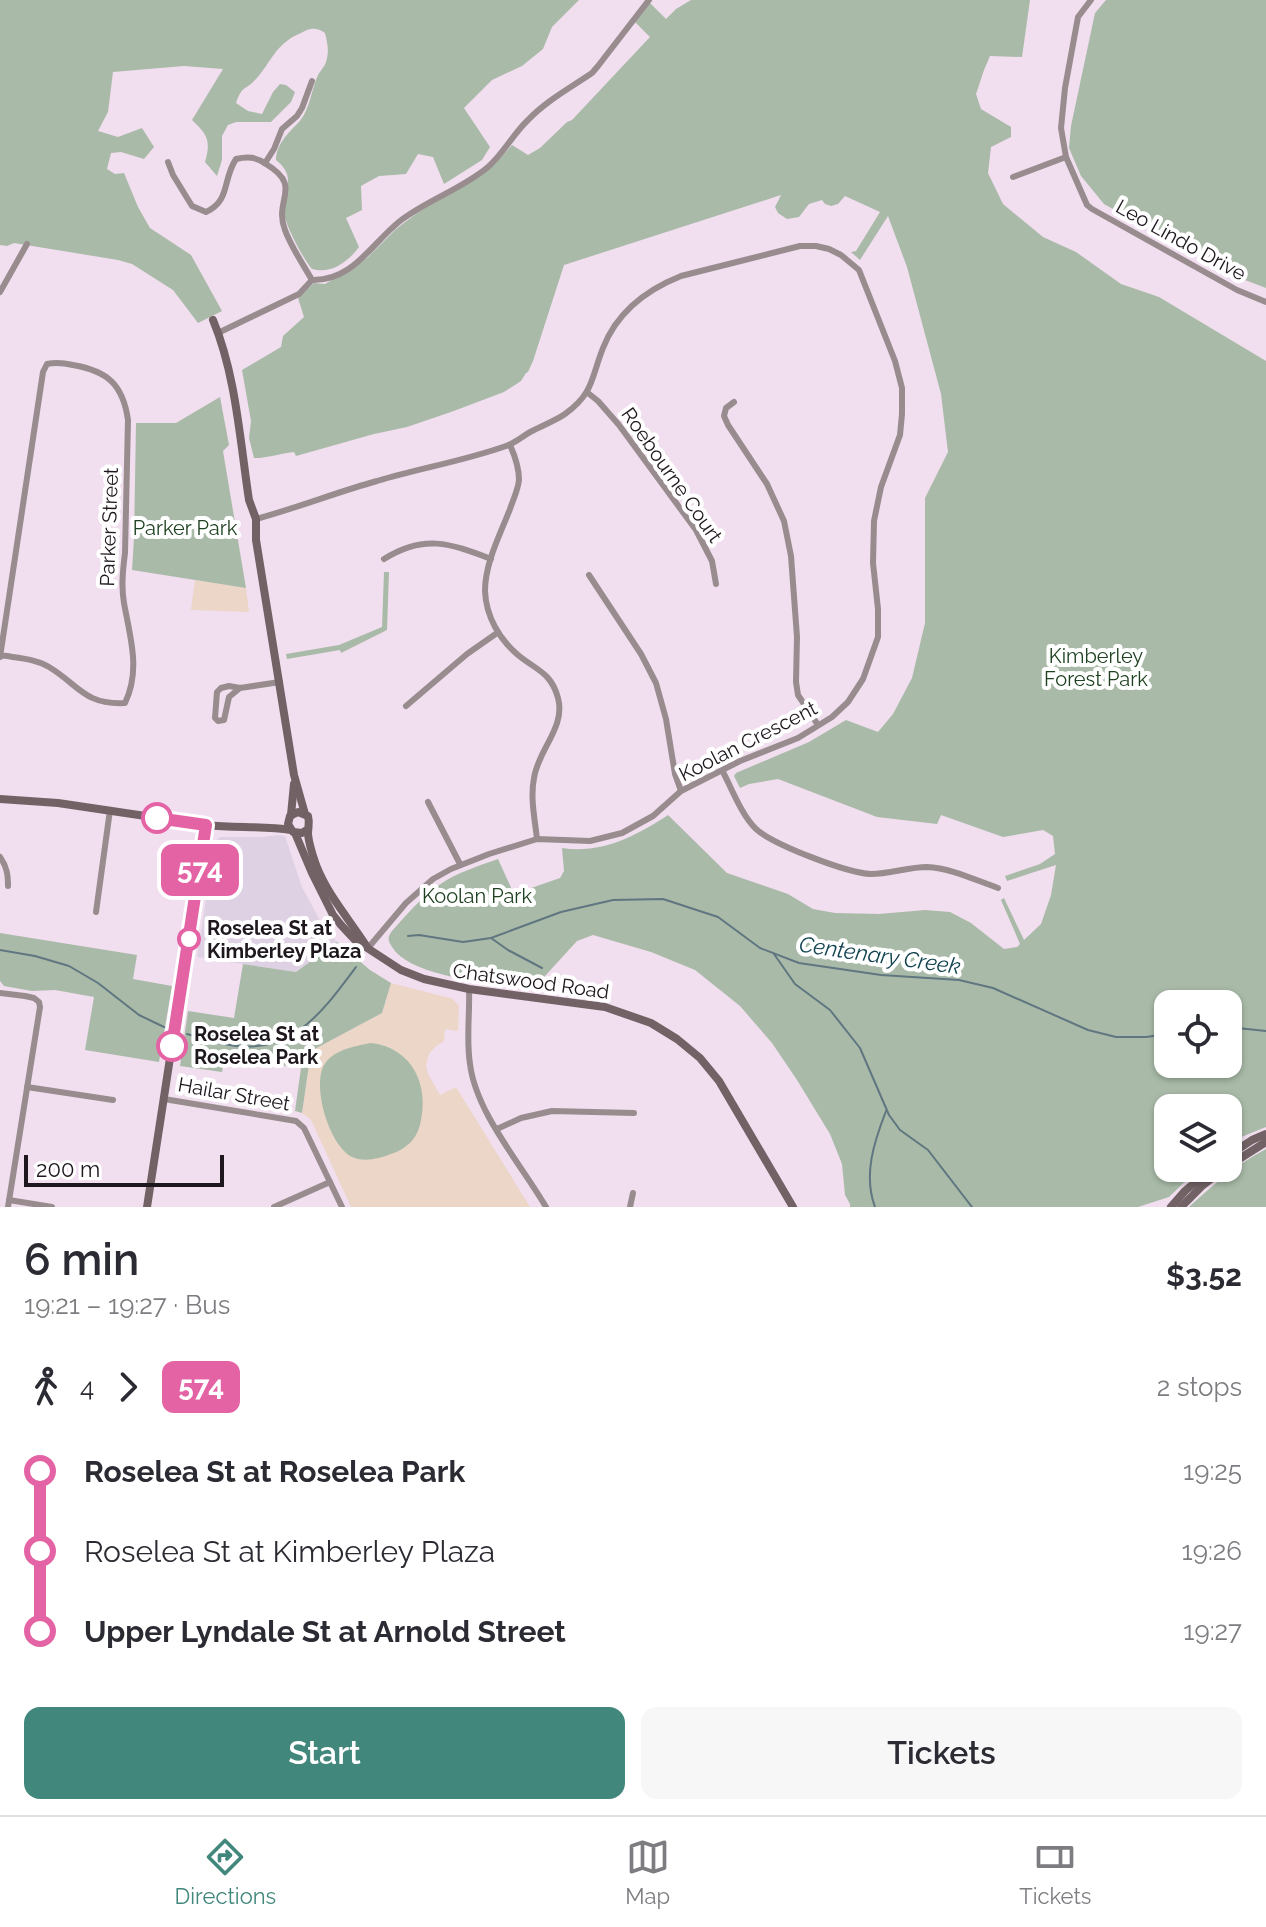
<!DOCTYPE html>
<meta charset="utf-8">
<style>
body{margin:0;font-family:Raleway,sans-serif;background:#f7f7f7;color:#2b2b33;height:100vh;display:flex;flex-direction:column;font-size:30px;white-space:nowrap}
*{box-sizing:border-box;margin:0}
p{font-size:26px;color:#7c7c81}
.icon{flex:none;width:44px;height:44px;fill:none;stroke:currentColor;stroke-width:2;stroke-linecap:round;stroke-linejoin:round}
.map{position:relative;height:1207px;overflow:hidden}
.sheet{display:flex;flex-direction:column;background:#fff;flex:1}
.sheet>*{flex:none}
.badge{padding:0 16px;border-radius:12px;font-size:28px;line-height:52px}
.tools{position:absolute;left:1154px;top:990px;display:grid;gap:16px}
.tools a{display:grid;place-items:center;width:88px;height:88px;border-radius:16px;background:#fff;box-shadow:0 2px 6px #0004;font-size:40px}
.scale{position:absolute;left:24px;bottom:20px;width:200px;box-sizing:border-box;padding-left:8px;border:4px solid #1e171d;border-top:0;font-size:22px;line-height:28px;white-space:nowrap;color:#1e171d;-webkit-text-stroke:6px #fff;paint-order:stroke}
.map>.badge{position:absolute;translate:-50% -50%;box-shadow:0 0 0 4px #fff}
.legs{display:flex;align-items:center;gap:12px;height:88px;padding:0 24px;font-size:26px}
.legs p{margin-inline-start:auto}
.overview{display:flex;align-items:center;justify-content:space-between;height:136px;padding:0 24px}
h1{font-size:44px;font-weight:600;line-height:60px}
.primary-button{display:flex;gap:16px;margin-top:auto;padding:16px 24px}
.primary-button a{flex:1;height:92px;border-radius:16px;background:#42877c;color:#fff;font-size:32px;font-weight:600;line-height:92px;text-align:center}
.primary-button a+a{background:#f7f7f7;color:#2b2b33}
ul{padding:0 24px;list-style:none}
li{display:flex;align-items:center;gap:28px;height:80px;font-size:30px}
li i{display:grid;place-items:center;width:12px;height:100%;margin:0 10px;background:currentColor}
li i::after{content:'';width:20px;height:20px;margin:-10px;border:6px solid;border-radius:50%;background:#fff}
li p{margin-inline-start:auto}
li:first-child i{background:linear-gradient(#0000 50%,currentColor 0)}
li:last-child i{background:linear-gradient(currentColor 50%,#0000 0)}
.tabs{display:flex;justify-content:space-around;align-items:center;height:112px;border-top:2px solid #e1e1e2;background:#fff;font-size:22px;color:#7c7c81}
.tabs a{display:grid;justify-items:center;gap:4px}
.tabs .on{color:#42877c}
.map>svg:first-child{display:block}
.commercial{fill:#dfd1e4}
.education{fill:#ebd6c8}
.green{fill:#a9bba8;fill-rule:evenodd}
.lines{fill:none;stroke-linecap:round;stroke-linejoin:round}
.stream{stroke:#607680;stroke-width:2}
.street{stroke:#988c8e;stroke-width:6}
.secondary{stroke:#726265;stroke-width:8}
.line-1-casing{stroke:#fff;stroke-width:18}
.line-1{stroke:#e463a4;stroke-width:12}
.stop-1-dot{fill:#fff;stroke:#e463a4;stroke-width:4}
.labels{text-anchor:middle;stroke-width:8;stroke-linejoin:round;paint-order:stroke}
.street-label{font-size:20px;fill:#1e171d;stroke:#fff}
.park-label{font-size:20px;fill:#1e4120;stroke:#fff}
.stop-label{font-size:20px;font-weight:bold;fill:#1e171d;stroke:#fff;text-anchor:start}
.water-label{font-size:22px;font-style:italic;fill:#104250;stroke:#fff}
</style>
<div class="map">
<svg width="1266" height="1207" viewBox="0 0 1266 1207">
<rect width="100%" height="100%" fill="#f1deef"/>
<polygon class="commercial" points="278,835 285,836 302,887 323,926 337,942 296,972 197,957 215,842 220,837 263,837"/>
<g class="education">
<polygon points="195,580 246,588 249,612 191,610"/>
<polygon points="391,983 453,999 459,1006 458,1031 445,1029 444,1041 435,1047 429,1054 426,1065 428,1074 440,1095 456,1087 530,1207 351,1207 311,1120 302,1113 311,1051 382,1013"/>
</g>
<g class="green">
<path d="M 0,0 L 579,0 L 552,27 L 543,49 L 522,66 L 492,80 L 464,108 L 490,147 L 482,160 L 444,184 L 433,157 L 418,154 L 406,174 L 379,176 L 361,186 L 362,210 L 346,218 L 359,247 C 347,263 331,274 312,269 C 304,260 284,223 284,212 C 283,190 298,178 276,160 C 276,145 288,133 298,123 C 310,111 311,90 318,75 C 321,70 326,65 327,58 C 329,50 327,41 325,33 C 316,27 310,28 301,33 C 276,43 272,61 256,79 C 244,92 243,84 236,103 L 248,111 L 262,114 L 273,92 L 280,84 L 286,85 L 295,92 L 291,102 L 271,122 L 236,122 L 228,125 L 222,136 L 222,160 L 217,176 L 205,162 C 211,141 208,135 192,120 L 223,69 L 184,66 L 113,72 L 108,112 L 98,131 L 118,137 L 142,128 L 154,147 L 144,159 L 121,152 L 111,153 L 107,169 L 115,174 L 124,173 L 138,207 L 150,228 L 191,255 L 222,311 L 198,323 L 173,290 L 132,264 L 118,260 L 14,243 L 7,246 L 0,245 Z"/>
<path d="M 691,0 L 1030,0 L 1022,57 L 990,56 L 984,70 L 976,94 L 981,109 L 1011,127 L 1011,137 L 991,147 L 988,173 L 1003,204 L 1043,237 L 1076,252 L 1121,284 L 1159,297 L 1266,361 L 1266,1127 L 1234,1140 L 1228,1144 L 1228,1108 L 1168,1108 L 1168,1168 L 1199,1168 L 1169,1197 L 1138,1207 L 850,1207 L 850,1204 L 845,1195 L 842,1164 L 830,1134 L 797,1080 L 772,1043 L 740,1006 L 695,970 L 651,952 L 593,935 L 577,941 L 534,988 C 500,984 412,979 392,947 C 388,940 387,938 392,931 C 407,914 421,898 439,885 C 456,873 478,866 498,859 L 514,894 L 560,878 L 564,871 L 562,848 C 602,854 636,836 668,815 L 727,873 L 788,894 L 813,909 L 835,913 L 879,914 L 925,910 L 950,912 L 971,923 L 1004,949 L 1017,947 L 1020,944 L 1001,900 L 1004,898 L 1024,940 L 1041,924 L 1051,895 L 1056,865 L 1007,881 L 1005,876 L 1040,864 L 1055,854 L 1053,836 L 1043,830 L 1003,837 L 941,815 L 937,824 L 877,817 L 778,779 L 749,784 L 740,788 L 734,776 L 736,773 L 809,742 L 846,720 L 878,732 L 893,714 L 912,678 L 925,623 L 925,498 L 948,452 L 941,394 L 907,267 L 888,216 L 860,260 L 851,252 L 856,251 L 880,212 L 845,196 L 838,204 L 831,206 L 825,204 L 822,200 L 809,204 L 799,217 L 787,219 L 778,213 L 775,207 L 781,195 L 564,265 L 533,361 L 528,372 L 526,373 L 521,381 L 504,392 L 451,412 L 407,427 L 374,434 L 296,456 L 294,452 C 284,453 261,459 254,458 L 249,438 L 251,421 L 242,370 L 281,347 L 283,336 L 304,317 L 298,298 L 314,283 L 325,284 L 367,258 L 396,229 L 417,213 L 494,165 L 512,145 L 528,155 L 540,148 L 567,122 L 572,120 L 650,37 L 635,22 L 649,2 L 666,19 L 676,9 ZM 1168,1004 L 1228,1004 L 1228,1064 L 1168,1064 Z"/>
<polygon points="1106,0 1266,0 1266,288 1232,275 1104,204 1081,176 1069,148 1071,126 1095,13"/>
<polygon points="220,397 229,445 223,451 246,588 132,570 134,538 136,423 176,423"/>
<polygon points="384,572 389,572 387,630 341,653 340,650 287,659 286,654 339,645 382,627"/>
<polygon points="0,933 137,955 133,979 172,986 159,1062 85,1050 94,997 55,990 32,991 4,986 0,981"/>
<polygon points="337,942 370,970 391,983 382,1013 311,1051 302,1113 295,1111 301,1068 225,1057 222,1072 180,1066 188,1011 234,1018 243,964 296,972"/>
<path d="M 371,1043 C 413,1048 430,1086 420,1125 C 416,1140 406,1149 391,1154 C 378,1159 363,1163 350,1156 C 329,1143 313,1089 323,1067 C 331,1050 355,1046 371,1043 Z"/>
<path d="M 1266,1149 L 1266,1207 L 1189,1207 C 1213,1185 1237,1164 1266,1149 Z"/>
</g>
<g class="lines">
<g class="stream">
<polyline points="408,936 419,935 463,942 491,938 561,912 613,900 663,899 718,917 760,948 799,963 881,975 959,980 993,988 1088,1030 1116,1037 1146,1037 1168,1034"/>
<polyline points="491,938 508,950 542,968"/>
<polyline points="0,950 35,956 69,966 98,983 139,1015 164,1027"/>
<polyline points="774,954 795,984 830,1010 860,1048 889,1115 900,1130 928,1150 972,1207"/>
<polyline points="1228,1027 1266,1031"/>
<path d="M 187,1034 C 199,1037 211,1042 224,1044 C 290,1058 321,1014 356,967"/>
<path d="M 875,1207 C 863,1175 874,1142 886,1111"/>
</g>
<g class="street">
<polyline points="1091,0 1078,17 1065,88 1061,128 1066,157 1087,205 1092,209 1237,290 1266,302"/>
<path d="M 168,162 L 173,175 L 192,206 L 206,212 C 231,200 222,180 236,159 C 248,156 256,157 266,164 C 304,187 273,199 285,230 C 291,247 303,264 312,280"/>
<polyline points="265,163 274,149 282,129 297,116 302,108 312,81"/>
<polyline points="1013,177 1066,157"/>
<polyline points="0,292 27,244"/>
<path d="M 218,333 L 299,294 L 312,280 C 353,281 371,244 400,221 C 427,200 462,189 488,167 C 504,153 513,134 528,120 C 546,101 570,88 592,73 L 598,66 L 649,0"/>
<polyline points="588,393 598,401 619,425 696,530 712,561 716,584"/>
<polyline points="734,402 726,408 724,416 728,425 767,484 784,521 791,556 797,637 796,682 798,695 818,725"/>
<path d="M 510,445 C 515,456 519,467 519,480 C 518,490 513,500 510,509 C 500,535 485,563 485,591 C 486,616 499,639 518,655 C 536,670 551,672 558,698 C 566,727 538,750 534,778 C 530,798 535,820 537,839"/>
<path d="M 256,519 C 297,508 337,492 377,481 C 420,468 464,461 506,446 C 515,443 524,435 532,431 C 543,425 555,421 565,414 C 594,393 591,378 603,348 C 617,312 646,290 681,276 L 800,246 L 816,246 L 829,249 L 841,255 L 859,270 L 895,361 L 902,388 L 902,414 L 900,435 L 881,487 L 874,521 L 873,563 L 878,609 L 878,637 L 863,679 L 848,702 L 832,717 L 798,738 L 740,761 L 681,791 L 653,816 L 622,833 L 590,841 L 537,839 L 489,854 L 451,869 L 433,879 L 406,903 L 368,948"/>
<path d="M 384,559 C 424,534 449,543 491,559"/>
<polyline points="589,575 641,654 656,683 666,719 675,774 681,791"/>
<path d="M 0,657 L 43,372 L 47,364 C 56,362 64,363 73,365 C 108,371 123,385 128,420 L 125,553 C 123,569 121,586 124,603 C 130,637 141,670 125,703 C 84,705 79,685 49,667 C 34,658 16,658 0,655"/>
<polyline points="240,688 229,697 224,720 218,721 215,718 217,692 221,688 229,686 240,688 280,682"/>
<polyline points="406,706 467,654 497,633"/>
<path d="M 722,770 C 732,789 741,814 756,829 C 774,845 847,873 871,874 C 890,874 908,867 927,867 C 951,868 975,880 998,888"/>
<polyline points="428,802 460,864"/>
<path d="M 0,857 C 7,867 8,875 8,886"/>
<polyline points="96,912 110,810"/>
<path d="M 469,989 C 470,1014 466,1039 470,1064 C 476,1113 521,1164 546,1207"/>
<polyline points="0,993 25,996 34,998 39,1002 40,1007 8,1207"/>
<polyline points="27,1087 113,1100"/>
<polyline points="164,1099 296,1121 304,1128 342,1207"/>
<polyline points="497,1129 521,1118 552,1111 634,1113"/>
<polyline points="9,1200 52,1207"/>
<polyline points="274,1207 330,1182"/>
<polyline points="630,1207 633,1193"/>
</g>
<g class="secondary">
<path d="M 213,320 C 236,375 240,441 249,500 L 256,519 L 256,540 L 294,775 L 305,814"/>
<path d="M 0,799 L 58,803 L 206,825 C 235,828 263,826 291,830"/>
<polyline points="291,815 294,784"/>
<path d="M 308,829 L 302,833 L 293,832 L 288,824 L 290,816 L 298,812 L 308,816 C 310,823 308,827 308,834 C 309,845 313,856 316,865 C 328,896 350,920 367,947"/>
<polyline points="295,833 312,873 333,915 341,925 355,940 401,970 424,979 469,989 605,1007 651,1023 677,1039 700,1058 719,1081 793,1207"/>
<polyline points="1228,1156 1252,1140 1266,1134"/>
<polyline points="1228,1166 1266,1142"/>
<polyline points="147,1207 206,825"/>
<polyline points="1171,1207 1185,1191 1212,1168"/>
<polyline points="1181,1207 1203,1185 1225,1168"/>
</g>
</g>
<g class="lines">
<g class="line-1-casing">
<polyline id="line-1" points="157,818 206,825 172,1046"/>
</g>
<use href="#line-1" class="line-1"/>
</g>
<g class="stop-1-dot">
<circle cx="157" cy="818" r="14"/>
<circle cx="189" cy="939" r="10"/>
<circle cx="172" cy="1046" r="14"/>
</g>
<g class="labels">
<g class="street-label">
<text transform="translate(1181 240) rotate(29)" y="7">Leo Lindo Drive</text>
<text transform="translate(672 475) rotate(55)" y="7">Roebourne Court</text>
<text transform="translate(109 527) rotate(-88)" y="7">Parker Street</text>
<text transform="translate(748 741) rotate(-27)" y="7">Koolan Crescent</text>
<text transform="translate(531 981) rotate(8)" y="7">Chatswood Road</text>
<text transform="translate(234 1094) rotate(10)" y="7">Hailar Street</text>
</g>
<g class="park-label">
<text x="185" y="535">Parker Park</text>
<text x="1096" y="663">Kimberley<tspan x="1096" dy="23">Forest Park</tspan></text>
<text x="477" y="903">Koolan Park</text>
</g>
<g class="stop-label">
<text x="207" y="935">Roselea St at<tspan x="207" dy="23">Kimberley Plaza</tspan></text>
<text x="194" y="1041">Roselea St at<tspan x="194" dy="23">Roselea Park</tspan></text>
</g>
<g class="water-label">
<text transform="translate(880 955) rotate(8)" y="8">Centenary Creek</text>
</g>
</g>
</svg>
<div class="tools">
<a><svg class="icon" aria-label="locate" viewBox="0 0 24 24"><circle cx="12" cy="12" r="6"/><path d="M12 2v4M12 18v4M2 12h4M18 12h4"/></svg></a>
<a><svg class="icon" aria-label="layers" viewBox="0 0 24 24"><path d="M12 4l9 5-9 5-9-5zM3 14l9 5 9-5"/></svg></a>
</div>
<div class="scale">200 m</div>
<b class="badge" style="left:200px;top:870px;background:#e463a4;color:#fff">574</b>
</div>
<section class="sheet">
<div class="overview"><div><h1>6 min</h1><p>19:21 – 19:27 · Bus</p></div><b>$3.52</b></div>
<div class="legs"><svg class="icon" aria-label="walk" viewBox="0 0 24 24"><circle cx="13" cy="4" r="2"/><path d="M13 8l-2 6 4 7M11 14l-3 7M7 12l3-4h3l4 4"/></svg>4<svg class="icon" aria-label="forward" viewBox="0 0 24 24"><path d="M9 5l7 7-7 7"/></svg><b class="badge" style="background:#e463a4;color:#fff">574</b><p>2 stops</p></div>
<ul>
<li><i style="color:#e463a4"></i><b>Roselea St at Roselea Park</b><p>19:25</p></li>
<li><i style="color:#e463a4"></i><span>Roselea St at Kimberley Plaza</span><p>19:26</p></li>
<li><i style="color:#e463a4"></i><b>Upper Lyndale St at Arnold Street</b><p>19:27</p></li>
</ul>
<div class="primary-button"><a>Start</a><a>Tickets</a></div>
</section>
<nav class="tabs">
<a class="on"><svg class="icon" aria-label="directions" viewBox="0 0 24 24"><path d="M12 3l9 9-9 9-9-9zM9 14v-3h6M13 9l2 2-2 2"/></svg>Directions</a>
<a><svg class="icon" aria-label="map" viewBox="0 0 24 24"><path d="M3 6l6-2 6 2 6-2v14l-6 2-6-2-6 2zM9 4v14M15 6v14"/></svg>Map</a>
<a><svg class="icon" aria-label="tickets" viewBox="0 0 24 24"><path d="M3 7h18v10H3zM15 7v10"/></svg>Tickets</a>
</nav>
